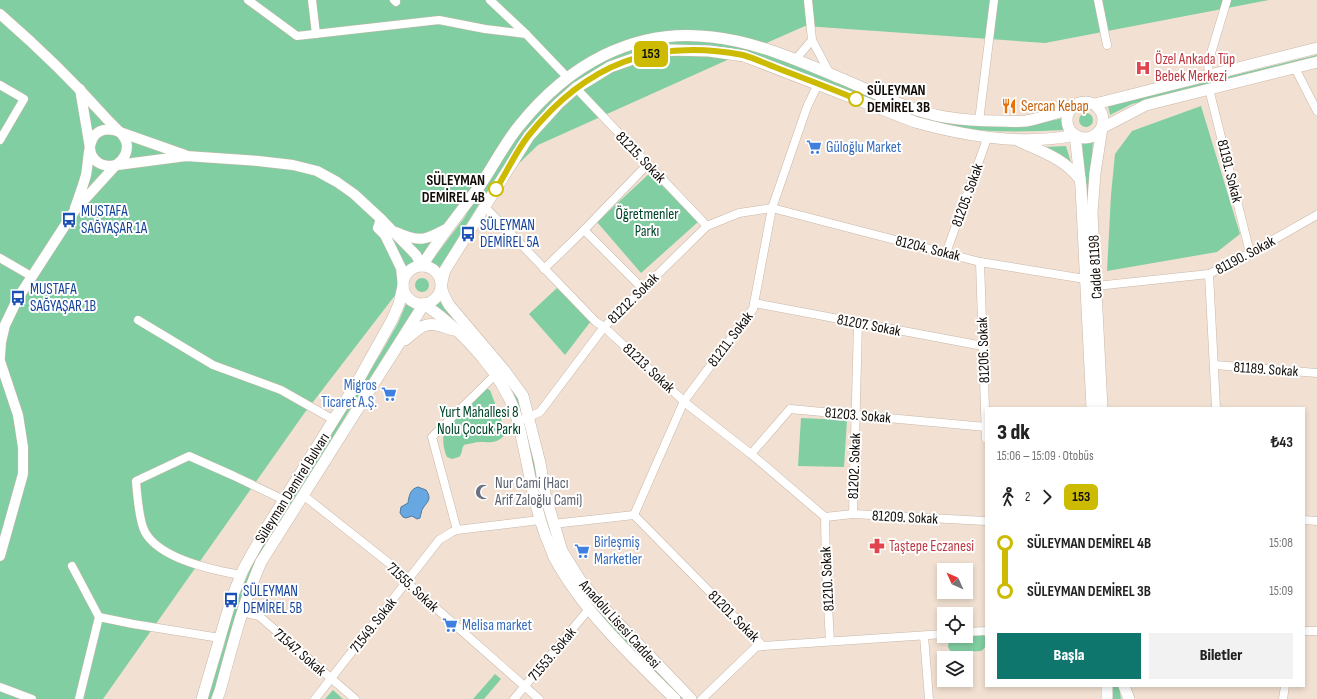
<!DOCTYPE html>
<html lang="tr">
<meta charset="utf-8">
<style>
body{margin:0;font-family:"Sofia Sans Condensed",sans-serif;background:#f2f2f2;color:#222;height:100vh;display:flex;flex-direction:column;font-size:15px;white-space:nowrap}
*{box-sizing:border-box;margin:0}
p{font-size:13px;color:#767676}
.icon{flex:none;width:22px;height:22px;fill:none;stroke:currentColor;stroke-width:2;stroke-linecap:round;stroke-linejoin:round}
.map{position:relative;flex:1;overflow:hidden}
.panel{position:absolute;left:985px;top:407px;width:320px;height:280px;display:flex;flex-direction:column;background:#fff;border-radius:0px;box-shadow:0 2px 6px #0003}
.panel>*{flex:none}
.badge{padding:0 8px;border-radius:6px;font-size:14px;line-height:26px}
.needle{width:26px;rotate:315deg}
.controls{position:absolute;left:937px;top:563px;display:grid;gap:8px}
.controls a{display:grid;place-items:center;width:36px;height:36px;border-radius:0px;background:#fff;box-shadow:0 2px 6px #0003;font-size:20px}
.map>.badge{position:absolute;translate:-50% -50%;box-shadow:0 0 0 2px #fff}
.legs{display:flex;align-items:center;gap:6px;height:44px;padding:0 12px;font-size:13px}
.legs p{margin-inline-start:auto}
.headline{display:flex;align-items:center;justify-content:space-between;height:68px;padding:0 12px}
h1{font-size:22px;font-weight:800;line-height:30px}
.action{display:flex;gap:8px;margin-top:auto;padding:8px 12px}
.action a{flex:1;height:46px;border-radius:0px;background:#0f766e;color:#fff;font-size:16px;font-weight:800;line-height:46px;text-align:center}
.action a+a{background:#f2f2f2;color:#222}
ul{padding:0 12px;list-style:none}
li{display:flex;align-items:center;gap:14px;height:48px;font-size:15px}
li i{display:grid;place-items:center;width:6px;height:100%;margin:0 5px;background:currentColor}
li i::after{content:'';width:10px;height:10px;margin:-5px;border:3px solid;border-radius:50%;background:#fff}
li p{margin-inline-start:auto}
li:first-child i{background:linear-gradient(#0000 50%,currentColor 0)}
li:last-child i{background:linear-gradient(currentColor 50%,#0000 0)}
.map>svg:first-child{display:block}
.green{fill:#81cea2}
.water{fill:#68a8e2;stroke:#4e7aa1}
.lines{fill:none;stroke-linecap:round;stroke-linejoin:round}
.minor-casing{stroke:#c8b7a9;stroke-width:9}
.tertiary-casing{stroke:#c8b7a9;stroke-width:11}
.secondary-casing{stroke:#c8b7a9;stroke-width:12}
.minor{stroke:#fff;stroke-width:8}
.tertiary{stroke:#fff;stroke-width:10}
.secondary{stroke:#fff;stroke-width:11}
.line-1-casing{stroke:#fff;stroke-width:9}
.line-1{stroke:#cb0;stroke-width:6}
.stop-1-dot{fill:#fff;stroke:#cb0;stroke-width:2}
.labels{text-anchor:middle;stroke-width:4;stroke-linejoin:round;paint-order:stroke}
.health-label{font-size:15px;fill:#be3a42;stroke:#fff;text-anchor:start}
.stop-label{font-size:15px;font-weight:bold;fill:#130d08;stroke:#fff;text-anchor:start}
.food-label{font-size:15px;fill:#c56008;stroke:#fff;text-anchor:start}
.shop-label{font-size:15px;fill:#366cbe;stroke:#fff;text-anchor:start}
.street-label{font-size:15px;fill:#130d08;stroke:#fff}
.transit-label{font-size:15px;fill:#164399;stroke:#fff;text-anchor:start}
.park-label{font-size:15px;fill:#004629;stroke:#fff}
.worship-label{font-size:15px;fill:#5b616d;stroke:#fff;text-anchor:start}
</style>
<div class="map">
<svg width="1317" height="699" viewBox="0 0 1317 699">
<rect width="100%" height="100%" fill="#f2e1d2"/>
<g class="green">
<path d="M 0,0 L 1269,0 L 1045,43 L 805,26 L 753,49 L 916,113 L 1024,126 L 1064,118 L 1065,130 C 1025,132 984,133 944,126 C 934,125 924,120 915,117 L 745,52 L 538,145 L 482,199 L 438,271 L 430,263 L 468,213 L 433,246 L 303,415 L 103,699 L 0,699 Z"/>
<polygon points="1317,55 1317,58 1132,104 1110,115 1108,106"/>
<polygon points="1201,106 1240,234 1217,252 1107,271 1111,195 1115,154 1132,131"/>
<circle cx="1086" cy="120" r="7"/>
<polygon points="1093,141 1089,199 1090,237 1082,144"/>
<polygon points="1066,146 1072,166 1044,147"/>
<polygon points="650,173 698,222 641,273 597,222"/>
<circle cx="422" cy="285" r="7"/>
<polygon points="557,288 591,321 565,355 529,314"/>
<polygon points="440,297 492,360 520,401 525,414 522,415 512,394 434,306"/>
<polygon points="406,304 414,309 347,414 255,566 242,595 213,695 211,699 207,699 224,646 232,610 252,565 269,533 381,353 398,323"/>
<path d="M 485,388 L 490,390 L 505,430 L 505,435 C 496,444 491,442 480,442 C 475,442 469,444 464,445 C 461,449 463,453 459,457 L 452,459 L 447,457 C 443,449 442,437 445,428 Z"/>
<polygon points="801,418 847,420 844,467 798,466"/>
<path d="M 528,425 L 546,518 L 559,553 L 576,583 L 614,627 L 686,699 L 682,699 C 656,673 630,648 605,621 C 586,600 567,579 556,552 C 539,512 533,469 524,426 Z"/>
<path d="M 983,634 C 988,639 987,648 981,651 L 954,653 L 951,652 L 948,647 L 949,639 L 953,637 Z"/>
<polygon points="495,674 501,679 484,699 473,699"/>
<polygon points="1111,686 1119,686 1121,699 1112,699"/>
<polygon points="333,690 343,699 325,699"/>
</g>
<path class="water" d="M 418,487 L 426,490 C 432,499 428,501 423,508 C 421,511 421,515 420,518 L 417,519 L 412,516 L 406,518 L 403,517 L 400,513 L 401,507 L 408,503 C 409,496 410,489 418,487 Z"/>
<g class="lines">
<g class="minor-casing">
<g id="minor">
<polyline points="248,0 297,36 439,20 485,29 526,34"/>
<polyline points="312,0 316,34"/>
<polyline points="394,0 396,2"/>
<polyline points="490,0 526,34 568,78"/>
<polyline points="808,0 812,40 830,74"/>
<polyline points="1098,0 1107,45"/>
<polyline points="795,60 812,40"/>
<polyline points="1295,68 1317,111"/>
<polyline points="1209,75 1208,63 1227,0"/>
<polyline points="0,85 24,99 0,140"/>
<polyline points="576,88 707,226"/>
<polyline points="1209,89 1250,253"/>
<polyline points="979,121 994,0"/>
<polyline points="485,207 596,322 604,327 688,405 751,454 825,517"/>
<polyline points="584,230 643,289"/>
<polyline points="946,253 988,136"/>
<polyline points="0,258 31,276"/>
<polyline points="980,262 986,438"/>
<polyline points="544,269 584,230 648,164"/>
<polyline points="1209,274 1216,408"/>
<polyline points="1096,286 1209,274 1250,253 1317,215"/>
<polyline points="754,303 983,346"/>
<polyline points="138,320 213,365 281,390 334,420"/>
<polyline points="1215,365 1317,373"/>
<polyline points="524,419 540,412 604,327 707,226 739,213 772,208 980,262 1085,279"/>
<polyline points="751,454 790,409 986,427"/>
<polyline points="303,495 404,575 406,582 412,587 539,699"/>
<polyline points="853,514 858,323"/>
<polyline points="634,515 684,401 753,309 772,208 807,107 818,84"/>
<polyline points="825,517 853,514 986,521"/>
<polyline points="825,517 826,570 830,641"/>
<polyline points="1304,520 1317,521"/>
<polyline points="553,524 634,515 763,646 944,634"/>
<polyline points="457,530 432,437 495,375"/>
<polyline points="72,566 99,617"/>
<path d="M 241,575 C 212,570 160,559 145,532 C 139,521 137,494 136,481 L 189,456 L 234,476 L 284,500"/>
<polyline points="242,612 259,616 355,699"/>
<polyline points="1304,631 1317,631"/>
<polyline points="966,632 986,631"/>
<polyline points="924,636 929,699"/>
<polyline points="0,687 32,699"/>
<polyline points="79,699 99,617 133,624 220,638"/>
<polyline points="315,699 439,540 452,532 457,530 540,520"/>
<polyline points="514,699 589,609"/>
<polyline points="702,699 756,647 763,646"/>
<polyline points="1283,699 1285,686"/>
</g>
</g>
<g class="tertiary-casing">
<g id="tertiary">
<path d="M 0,14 C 38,47 73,81 106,118 C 112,125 123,133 126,141 C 129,151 124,160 116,165 L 75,210 L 18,298 L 5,325 L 1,342 L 0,357"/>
<path d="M 80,89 L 91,154 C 95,162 100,165 110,166 L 186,156 L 258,161 L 293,165 L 317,171 L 337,182 L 354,194 L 381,219 L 416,255 L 422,266"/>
<path d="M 75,208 C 79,197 83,186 86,175 C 90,156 85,125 114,130 L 185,155"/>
<polyline points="381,219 378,228 385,235 401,268 403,286"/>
<path d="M 396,232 C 420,243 426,240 448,228"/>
<polyline points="0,361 18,415 23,447 23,474 0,556"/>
</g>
</g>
<g class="secondary-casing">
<g id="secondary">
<circle cx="1085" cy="120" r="18"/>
<polyline points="1095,104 1317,48"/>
<polyline points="1102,128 1095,173 1092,213 1102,408"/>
<polyline points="1102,128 1146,105 1317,62"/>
<polyline points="1075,135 1081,187 1092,408"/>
<path d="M 1019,141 C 1043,152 1063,158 1080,179"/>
<path d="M 422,266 C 440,236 463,210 483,181 C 495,163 505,143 519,126 C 567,66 633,27 712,37 C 757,42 800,61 840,78 C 874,92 909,111 945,117 C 963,120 981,121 999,121 C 1008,121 1017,122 1026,121 C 1041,118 1056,113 1071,109"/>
<circle cx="422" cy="285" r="19"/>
<path d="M 424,304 C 462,330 506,376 518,422 C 528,461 532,500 546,537 C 549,543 551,550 554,557 C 582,610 632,657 675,699"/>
<path d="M 405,340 C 425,322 428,321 453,330"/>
<polyline points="1107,686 1107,699"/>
<polyline points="1124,686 1129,699"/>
<polyline points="202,699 231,600 243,570 264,532 359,379 392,320 399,304 403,286"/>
<path d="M 217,699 L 220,691 C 232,647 243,603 261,562 L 424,304"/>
<path d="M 691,699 L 597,601 L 580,580 L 562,551 L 545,494 L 540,463 L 523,396 L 504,370 L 449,305 C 440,289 440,287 445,270 L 529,136 L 558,104 L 576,88 L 610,67 L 644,55 L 669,50 L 709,51 L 744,56 L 915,122 C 965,136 1024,146 1075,135"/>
</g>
</g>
<use href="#minor" class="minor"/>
<use href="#tertiary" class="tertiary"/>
<use href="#secondary" class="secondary"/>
</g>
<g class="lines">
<g class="line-1-casing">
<path id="line-1" d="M 496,189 C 507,172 516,151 529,135 C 586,64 653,38 743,55 C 754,58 766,64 777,68 C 803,78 830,88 856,99"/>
</g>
<use href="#line-1" class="line-1"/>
</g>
<defs>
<g id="hospital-bare" transform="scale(1.2)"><path d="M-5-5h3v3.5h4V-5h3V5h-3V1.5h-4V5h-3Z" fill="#e0444e" stroke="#fff" stroke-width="2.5" paint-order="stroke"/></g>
<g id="restaurant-bare" transform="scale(1.2)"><path d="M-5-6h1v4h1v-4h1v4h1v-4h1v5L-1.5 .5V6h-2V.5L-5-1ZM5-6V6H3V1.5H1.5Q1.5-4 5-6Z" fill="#e8710a" stroke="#fff" stroke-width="2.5" paint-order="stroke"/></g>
<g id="supermarket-bare" transform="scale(1.2)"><path d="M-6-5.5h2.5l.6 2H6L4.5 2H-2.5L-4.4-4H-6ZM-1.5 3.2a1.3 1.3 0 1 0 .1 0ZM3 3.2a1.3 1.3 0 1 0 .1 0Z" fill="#3f7fe0" stroke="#fff" stroke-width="2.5" paint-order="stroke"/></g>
<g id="bus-bare" transform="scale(1.2)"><path d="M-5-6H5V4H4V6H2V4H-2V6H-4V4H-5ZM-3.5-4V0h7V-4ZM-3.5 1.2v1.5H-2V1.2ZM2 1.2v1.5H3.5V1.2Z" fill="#1a4fb4" stroke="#fff" stroke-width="2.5" paint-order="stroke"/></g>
<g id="mosque-bare" transform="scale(1.2)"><path d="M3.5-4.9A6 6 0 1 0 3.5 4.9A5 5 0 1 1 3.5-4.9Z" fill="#6b7280" stroke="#fff" stroke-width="2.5" paint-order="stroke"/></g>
<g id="pharmacy-bare" transform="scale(1.2)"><path d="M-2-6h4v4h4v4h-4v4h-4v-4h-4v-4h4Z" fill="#e0444e" stroke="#fff" stroke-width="2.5" paint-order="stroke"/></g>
</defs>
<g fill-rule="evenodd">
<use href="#hospital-bare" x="1143" y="68"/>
<use href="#restaurant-bare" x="1009" y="106"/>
<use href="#supermarket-bare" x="814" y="147"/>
<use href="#bus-bare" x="69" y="220"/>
<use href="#bus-bare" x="468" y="234"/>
<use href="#bus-bare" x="18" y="298"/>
<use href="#supermarket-bare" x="389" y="394"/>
<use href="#mosque-bare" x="483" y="492"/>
<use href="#pharmacy-bare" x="877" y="546"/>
<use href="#supermarket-bare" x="582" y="551"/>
<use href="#bus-bare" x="231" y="600"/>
<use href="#supermarket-bare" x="450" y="625"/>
</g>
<g class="stop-1-dot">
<circle cx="856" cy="99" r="7"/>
<circle cx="496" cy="189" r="7"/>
</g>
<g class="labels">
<g class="health-label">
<text x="1155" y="64">Özel Ankada Tüp<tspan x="1155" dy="17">Bebek Merkezi</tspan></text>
<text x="889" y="551">Taştepe Eczanesi</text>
</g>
<g class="stop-label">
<text x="867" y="95">SÜLEYMAN<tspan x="867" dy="17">DEMİREL 3B</tspan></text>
<text x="485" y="185" text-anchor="end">SÜLEYMAN<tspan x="485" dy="17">DEMİREL 4B</tspan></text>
</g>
<g class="food-label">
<text x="1021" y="111">Sercan Kebap</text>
</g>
<g class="shop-label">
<text x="826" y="152">Güloğlu Market</text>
<text x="377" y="390" text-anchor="end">Migros<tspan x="377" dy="17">Ticaret A.Ş.</tspan></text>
<text x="594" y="547">Birleşmiş<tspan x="594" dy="17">Marketler</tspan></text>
<text x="462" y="630">Melisa market</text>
</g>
<g class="street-label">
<text transform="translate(641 157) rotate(46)" y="5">81215. Sokak</text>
<text transform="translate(1230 171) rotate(76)" y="5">81191. Sokak</text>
<text transform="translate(967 195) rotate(-70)" y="5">81205. Sokak</text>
<text transform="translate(928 248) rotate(14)" y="5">81204. Sokak</text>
<text transform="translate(1245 255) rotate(-28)" y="5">81190. Sokak</text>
<text transform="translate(1095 267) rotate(-93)" y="5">Cadde 81198</text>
<text transform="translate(633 298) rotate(-45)" y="5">81212. Sokak</text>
<text transform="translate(869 325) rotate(11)" y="5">81207. Sokak</text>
<text transform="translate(730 339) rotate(-53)" y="5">81211. Sokak</text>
<text transform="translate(983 350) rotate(-92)" y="5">81206. Sokak</text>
<text transform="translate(649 368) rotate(43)" y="5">81213. Sokak</text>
<text transform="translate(1266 369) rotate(4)" y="5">81189. Sokak</text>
<text transform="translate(858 415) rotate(5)" y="5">81203. Sokak</text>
<text transform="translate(854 466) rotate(-88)" y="5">81202. Sokak</text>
<text transform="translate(292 488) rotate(-58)" y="5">Süleyman Demirel Bulvarı</text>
<text transform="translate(905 517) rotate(3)" y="5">81209. Sokak</text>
<text transform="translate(827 579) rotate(-93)" y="5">81210. Sokak</text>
<text transform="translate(413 587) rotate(43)" y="5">71555. Sokak</text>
<text transform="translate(734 616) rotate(45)" y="5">81201. Sokak</text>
<text transform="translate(620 624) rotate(48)" y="5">Anadolu Lisesi Caddesi</text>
<text transform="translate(373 625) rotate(-52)" y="5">71549. Sokak</text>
<text transform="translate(300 652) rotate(41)" y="5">71547. Sokak</text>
<text transform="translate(552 654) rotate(-50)" y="5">71553. Sokak</text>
</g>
<g class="transit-label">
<text x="81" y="216">MUSTAFA<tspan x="81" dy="17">SAĞYAŞAR 1A</tspan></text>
<text x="480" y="230">SÜLEYMAN<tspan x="480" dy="17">DEMİREL 5A</tspan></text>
<text x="30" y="294">MUSTAFA<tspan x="30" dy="17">SAĞYAŞAR 1B</tspan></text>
<text x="243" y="596">SÜLEYMAN<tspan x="243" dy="17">DEMİREL 5B</tspan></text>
</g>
<g class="park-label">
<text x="647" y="219">Öğretmenler<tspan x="647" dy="17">Parkı</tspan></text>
<text x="479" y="417">Yurt Mahallesi 8<tspan x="479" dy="17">Nolu Çocuk Parkı</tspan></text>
</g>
<g class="worship-label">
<text x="495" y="488">Nur Cami (Hacı<tspan x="495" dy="17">Arif Zaloğlu Cami)</tspan></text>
</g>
</g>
</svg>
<div class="controls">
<a><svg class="needle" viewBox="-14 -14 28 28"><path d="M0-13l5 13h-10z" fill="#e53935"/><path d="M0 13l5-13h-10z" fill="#767676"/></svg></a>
<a><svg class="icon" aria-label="locate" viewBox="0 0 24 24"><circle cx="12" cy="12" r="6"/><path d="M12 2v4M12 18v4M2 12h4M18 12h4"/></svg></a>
<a><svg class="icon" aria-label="layers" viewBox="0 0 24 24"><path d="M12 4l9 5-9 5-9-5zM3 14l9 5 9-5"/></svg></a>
</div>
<b class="badge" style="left:651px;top:54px;background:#cb0;color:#111">153</b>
<section class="panel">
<div class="headline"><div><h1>3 dk</h1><p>15:06 – 15:09 · Otobüs</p></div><b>₺43</b></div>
<div class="legs"><svg class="icon" aria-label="walk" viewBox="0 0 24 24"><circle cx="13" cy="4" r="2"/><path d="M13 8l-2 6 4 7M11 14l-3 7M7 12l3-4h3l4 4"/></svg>2<svg class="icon" aria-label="forward" viewBox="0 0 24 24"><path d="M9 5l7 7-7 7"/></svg><b class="badge" style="background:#cb0;color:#111">153</b></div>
<ul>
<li><i style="color:#cb0"></i><b>SÜLEYMAN DEMİREL 4B</b><p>15:08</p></li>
<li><i style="color:#cb0"></i><b>SÜLEYMAN DEMİREL 3B</b><p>15:09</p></li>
</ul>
<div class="action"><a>Başla</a><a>Biletler</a></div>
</section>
</div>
